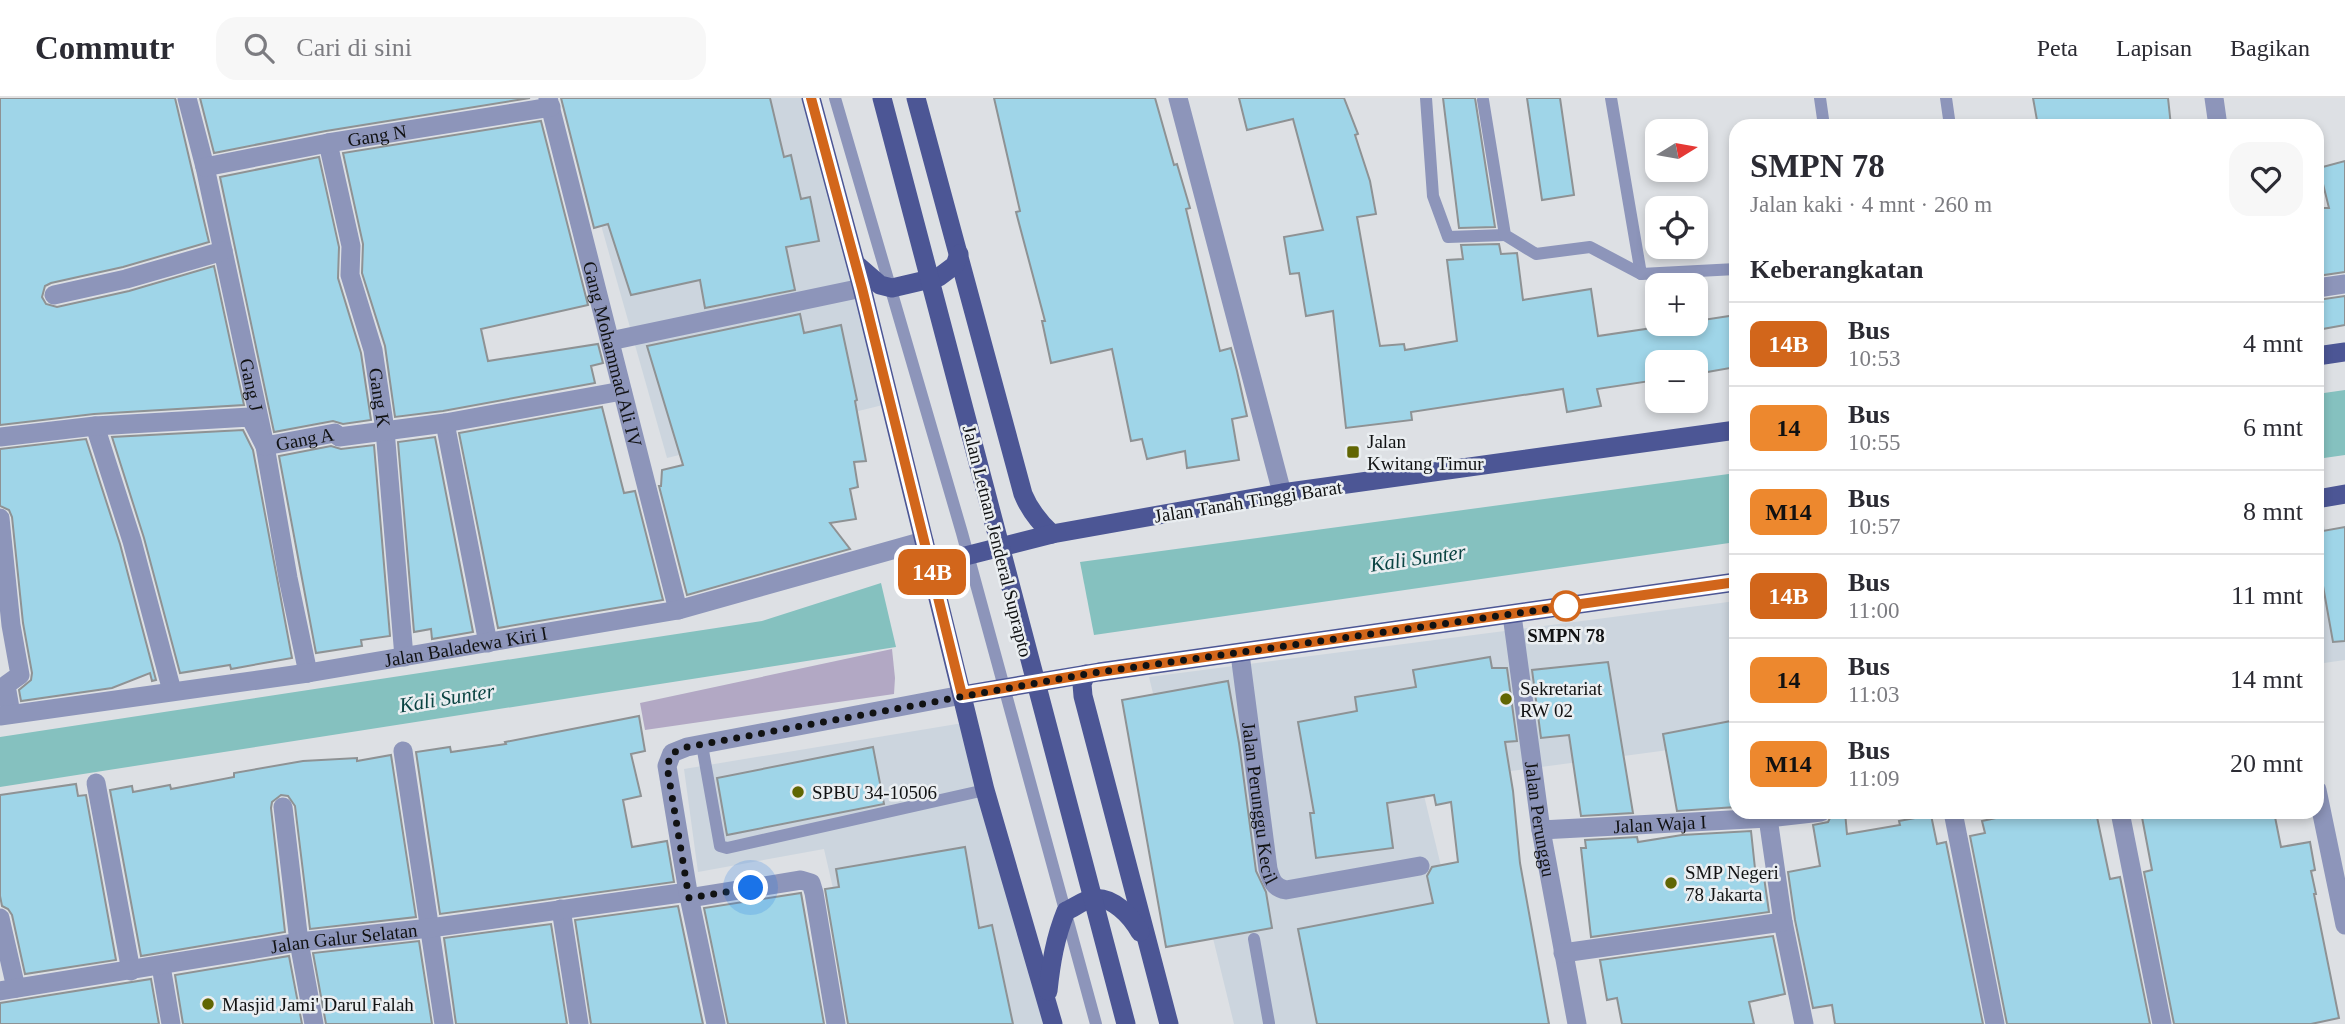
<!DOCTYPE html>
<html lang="id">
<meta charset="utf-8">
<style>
body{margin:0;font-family:"Times New Roman",serif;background:#f7f7f7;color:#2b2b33;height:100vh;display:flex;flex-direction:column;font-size:26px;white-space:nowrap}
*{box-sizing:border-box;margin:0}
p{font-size:23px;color:#7c7c81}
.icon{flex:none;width:38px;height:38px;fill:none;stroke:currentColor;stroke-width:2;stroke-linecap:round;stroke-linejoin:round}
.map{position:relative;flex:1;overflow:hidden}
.drawer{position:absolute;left:1729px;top:21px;width:595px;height:700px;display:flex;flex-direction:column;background:#fff;border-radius:21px;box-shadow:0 4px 10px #0003}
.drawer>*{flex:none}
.badge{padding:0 14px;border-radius:10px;font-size:24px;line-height:46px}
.needle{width:46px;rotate:79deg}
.tools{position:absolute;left:1645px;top:21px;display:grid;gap:14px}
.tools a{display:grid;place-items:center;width:63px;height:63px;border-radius:14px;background:#fff;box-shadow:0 4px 10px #0003;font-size:35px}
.you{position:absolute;width:35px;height:35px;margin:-18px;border:5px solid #fff;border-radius:50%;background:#1a73e8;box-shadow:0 0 0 10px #1a73e833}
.map>.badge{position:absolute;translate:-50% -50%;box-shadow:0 0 0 4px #fff}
h2{padding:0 21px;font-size:26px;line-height:63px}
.round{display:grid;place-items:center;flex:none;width:74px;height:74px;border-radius:21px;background:#f7f7f7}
.headline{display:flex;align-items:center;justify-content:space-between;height:119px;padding:0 21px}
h1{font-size:33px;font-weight:600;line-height:52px}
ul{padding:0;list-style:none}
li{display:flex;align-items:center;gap:21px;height:84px;padding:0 21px;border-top:2px solid #e1e1e2}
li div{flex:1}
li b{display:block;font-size:26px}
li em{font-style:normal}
li .badge{min-width:77px;font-weight:700;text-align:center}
header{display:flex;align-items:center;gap:42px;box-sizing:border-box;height:98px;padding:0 35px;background:#fff;border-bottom:2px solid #e1e1e2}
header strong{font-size:33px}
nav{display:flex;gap:38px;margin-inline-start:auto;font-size:24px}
.search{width:490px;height:63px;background:#f7f7f7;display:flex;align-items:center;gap:18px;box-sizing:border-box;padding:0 24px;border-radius:21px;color:#7c7c81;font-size:26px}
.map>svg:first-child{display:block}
.built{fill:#ccd5de}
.green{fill:#b2a8c4}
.water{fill:#85c1bf}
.building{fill:#9fd5e8;stroke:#8e9294;stroke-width:2}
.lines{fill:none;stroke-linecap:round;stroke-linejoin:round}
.service{stroke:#8d95ba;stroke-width:12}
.minor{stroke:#8d95ba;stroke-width:19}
.tertiary{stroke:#8d95ba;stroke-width:19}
.primary{stroke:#4c5695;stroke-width:19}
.primary-bridge{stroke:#4c5695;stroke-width:19}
.line-casing{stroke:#fff;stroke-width:16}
.line{stroke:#d2661b;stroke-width:10}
.walk{stroke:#111213;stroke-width:7;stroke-dasharray:0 12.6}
.poi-dot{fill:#616603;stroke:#eaeef1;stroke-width:2.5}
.stop-dot{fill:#fff;stroke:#d2661b;stroke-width:3.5}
.labels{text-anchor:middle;stroke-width:5;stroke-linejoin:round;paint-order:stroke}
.street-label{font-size:19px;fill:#111213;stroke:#eaeef1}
.poi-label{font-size:19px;fill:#111213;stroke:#eaeef1;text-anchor:start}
.stop-label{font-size:19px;font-weight:bold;fill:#111213;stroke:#eaeef1}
.water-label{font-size:21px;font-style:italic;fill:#0a4342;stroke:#eaeef1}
</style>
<header>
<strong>Commutr</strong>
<div class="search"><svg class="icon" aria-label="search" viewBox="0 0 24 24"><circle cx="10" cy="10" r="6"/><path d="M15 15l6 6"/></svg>Cari di sini</div>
<nav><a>Peta</a><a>Lapisan</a><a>Bagikan</a></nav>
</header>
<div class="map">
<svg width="2345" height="926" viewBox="0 0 2345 926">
<rect width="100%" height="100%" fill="#dde0e4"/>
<g class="built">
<polygon points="565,0 812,0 891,305 667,360"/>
<polygon points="2317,427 2324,427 2345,519 2345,562 2317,566"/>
<polygon points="1736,503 1736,643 1421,685 1479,926 1234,926 1149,579"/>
<polygon points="969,624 1054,926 864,926 824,751 698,774 684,671"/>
</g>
<polygon class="green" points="892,551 895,580 894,596 645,632 640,605"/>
<g class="water">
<polygon points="2345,292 2345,357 2317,361 2317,296"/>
<polygon points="1736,375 1736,444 1094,537 1080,464"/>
<polygon points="881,485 896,549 0,689 0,639 762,523"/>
</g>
<g class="building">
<polygon points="0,0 175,0 209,144 123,169 51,185 45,188 42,199 46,206 57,209 129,193 214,168 244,307 94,316 0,327"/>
<polygon points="200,0 530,0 326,33 214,55"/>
<polygon points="561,0 770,0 784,59 791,57 801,101 810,99 819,143 786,149 795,192 705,210 700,182 631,197 608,126 594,130"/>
<polygon points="994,0 1155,0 1174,67 1177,66 1190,110 1186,111 1220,253 1231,250 1237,273 1247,318 1232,321 1239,362 1187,370 1185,353 1147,361 1142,341 1131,343 1112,251 1051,265 1042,223 1045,223 1016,114 1020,113"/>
<polygon points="1239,0 1344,0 1358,36 1355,37 1370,83 1376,116 1357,119 1380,248 1404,246 1405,252 1457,243 1447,162 1463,161 1461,147 1499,146 1501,156 1517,155 1523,202 1591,191 1598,238 1679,226 1696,226 1696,223 1736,217 1736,269 1696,276 1696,264 1657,264 1657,282 1597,291 1601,308 1567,314 1563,291 1411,314 1412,322 1346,330 1333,213 1306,218 1299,175 1290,176 1284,139 1323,132 1293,21 1247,32"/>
<polygon points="1443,0 1475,0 1495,129 1459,130"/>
<polygon points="1527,0 1560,0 1574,97 1542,102"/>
<polygon points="2033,0 2168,0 2171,28 2038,28"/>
<polygon points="541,23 588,207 481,231 488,263 598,246 603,265 591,268 595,285 443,313 395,319 385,248 362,175 363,146 343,55"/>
<polygon points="319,59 339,149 338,180 361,255 371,322 343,326 333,323 274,334 220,79"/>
<polygon points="2345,63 2345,174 2317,178 2317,110 2329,110 2319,70"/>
<polygon points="2345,198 2345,227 2317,232 2317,202"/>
<polygon points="800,216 804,235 841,227 857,302 855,303 866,363 854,364 858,389 850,391 856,421 830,425 850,451 687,497 659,388 661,388 662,372 683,367 647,248"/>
<polygon points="602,309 624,395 635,393 663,502 498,530 459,335"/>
<polygon points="243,332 253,352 292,560 231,571 230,567 180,575 144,440 112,339"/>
<polygon points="435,339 473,534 432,541 431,531 414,534 398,344"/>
<polygon points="86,341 120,446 156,582 152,583 150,575 112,590 21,603 19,592 31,582 32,575 23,525 12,419 9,412 0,408 0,351"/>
<polygon points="374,347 390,538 361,542 362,548 316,555 279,358 331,348 341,351"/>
<polygon points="2345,429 2345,543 2333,544 2320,471 2317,471 2317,434"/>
<polygon points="1490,559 1492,570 1507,570 1517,643 1505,644 1513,693 1520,765 1549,926 1317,926 1298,831 1433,805 1427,778 1432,769 1458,764 1451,704 1436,707 1434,697 1387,705 1393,750 1316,760 1310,715 1314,715 1298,624 1357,613 1355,599 1416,589 1413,572"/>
<polygon points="1608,564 1633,715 1581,718 1569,637 1541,640 1532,572"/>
<polygon points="1228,583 1239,645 1256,773 1266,794 1272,830 1166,849 1122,602"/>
<polygon points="639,618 645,653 631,656 641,698 623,702 632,749 667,743 674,784 440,816 416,654 450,649 451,654 506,646 505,644"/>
<polygon points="1736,622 1736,709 1677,713 1663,636"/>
<polygon points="873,649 884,706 727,737 717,680"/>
<polygon points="391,657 416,819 310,831 295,708 288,698 281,697 272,704 271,710 285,834 141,858 110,692 132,688 133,694 170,687 171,691 234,679 234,675 303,663 357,660 357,663"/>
<polygon points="76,686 78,698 86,697 116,862 25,876 12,817 8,811 2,808 0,798 0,697"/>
<polygon points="1833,714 1845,714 1847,736 1900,727 1899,723 1931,717 1937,746 1946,744 1983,926 1835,926 1832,907 1813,910 1795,822 1788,774 1820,768 1813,727 1828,724"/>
<polygon points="2024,714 2090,714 2091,720 2097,719 2110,781 2120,779 2150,926 2007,926 1970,738 1985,735 1982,723"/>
<polygon points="2141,714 2274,714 2281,749 2310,744 2315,772 2311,773 2316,796 2314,796 2339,920 2311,926 2174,926 2144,774 2152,772"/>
<polygon points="1751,733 1756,780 1764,779 1769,814 1591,839 1581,750 1586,750 1585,742 1637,739 1638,744 1682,737"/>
<polygon points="965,749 979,830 992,827 1013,926 848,926 825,791 839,789 836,771"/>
<polygon points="801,795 824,926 728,926 704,810"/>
<polygon points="678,808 703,926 591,926 575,822"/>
<polygon points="551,826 567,926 456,926 444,840"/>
<polygon points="1773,838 1785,896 1749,904 1754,926 1622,926 1617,900 1607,902 1600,862"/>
<polygon points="419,843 432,926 326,926 313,855"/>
<polygon points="289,858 302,926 183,926 175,877"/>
<polygon points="151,881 159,926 0,926 0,905"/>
</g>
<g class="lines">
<g class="service">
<polyline points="835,0 962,435 1096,926"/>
<polyline points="1426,0 1433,98 1448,139 1505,137"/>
<polyline points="1611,0 1641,176"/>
<polyline points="1820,0 1824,28"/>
<polyline points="1946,0 1950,28"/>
<polyline points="1483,2 1505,137 1536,156 1590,149 1641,176 1736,171"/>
<polyline points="702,647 720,748 727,750 985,692"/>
<polyline points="1254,841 1269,925"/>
</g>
<g class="minor">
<path id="s1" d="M 187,0 L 205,69 L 265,348 L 288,480 L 308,575"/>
<path id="s2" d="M 548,0 L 678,512"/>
<polyline points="1178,0 1282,395"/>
<path id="s3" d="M 328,45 L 351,148 L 350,177 L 373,252 L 385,332 L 404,559"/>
<path id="s4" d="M 205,69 L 328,45 L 551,9"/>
<polyline points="2317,190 2345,186"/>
<polyline points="54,197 126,181 223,153"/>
<polyline points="610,243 862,190"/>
<polyline points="445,325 488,545"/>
<polyline points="95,328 132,443 172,593"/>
<path id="s5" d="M 0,339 L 95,328 L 250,319 L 265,348 L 335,335 L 339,339 L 445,325 L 622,293"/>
<polyline points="0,420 11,527 20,577 6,587 11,616"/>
<path id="s6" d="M 1512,517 L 1541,732 L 1577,926"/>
<path id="s7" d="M 1240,556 L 1268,771 C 1271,782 1274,790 1286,792 L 1420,768"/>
<path id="s8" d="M 0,618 L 308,575 L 678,512 L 924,443"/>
<polyline points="403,653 444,926"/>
<polyline points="96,685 131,873"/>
<polyline points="283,709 299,844 314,926"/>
<polyline points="1953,714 1995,926"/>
<polyline points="2120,714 2162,926"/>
<polyline points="1768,720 1783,824 1804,926"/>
<path id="s9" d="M 1541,732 L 1768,720 L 1821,714"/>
<polyline points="689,800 801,782 811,785 814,795 836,926"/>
<polyline points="561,811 579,926"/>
<polyline points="0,820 16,890"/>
<polyline points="1563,855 1783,824"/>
<polyline points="161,868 171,926"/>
<path id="s10" d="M 0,893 L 299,844 L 430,830 L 688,794"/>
<polyline points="716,926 688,794 667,668 672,655 687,649 962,597"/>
</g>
<g class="tertiary">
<polyline points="2214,0 2218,28"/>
<polyline points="2317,692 2345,827"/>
</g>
<g class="primary">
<polyline points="811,0 862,190 985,692 1053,926"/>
<path d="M 916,0 L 1023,396 C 1030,413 1039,424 1052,436"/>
<polyline points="857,167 880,187 892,190 939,179 955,167 959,156"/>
<polyline points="2317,258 2345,254"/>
<polyline points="2317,401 2345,396"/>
<polyline points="930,467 1052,436 1282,395 1736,332"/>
<polyline points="1086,576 1082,586 1083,598 1169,926"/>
<polyline points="962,597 1099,574 1736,484"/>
<path d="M 1048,893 C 1051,865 1055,840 1066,813 C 1074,810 1083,802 1092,801 C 1112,797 1131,818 1140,834"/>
</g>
<polyline class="primary-bridge" points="882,0 1126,926"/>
</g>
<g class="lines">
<g class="line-casing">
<polyline id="line" points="811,0 862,190 962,597 1099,574 1736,484"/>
</g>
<use href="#line" class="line"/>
<polyline class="walk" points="751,790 689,800 667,668 672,655 687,649 1086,576 1569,508 1566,508"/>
</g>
<g class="poi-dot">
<rect x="1346" y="347" width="14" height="14" rx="3.5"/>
<circle cx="1506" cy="601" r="7"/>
<circle cx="798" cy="694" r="7"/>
<circle cx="1671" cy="785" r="7"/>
<circle cx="208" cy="906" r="7"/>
</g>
<circle class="stop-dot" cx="1566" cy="508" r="14"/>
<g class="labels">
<g class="street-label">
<text dy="7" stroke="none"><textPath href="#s4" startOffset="175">Gang N</textPath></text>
<text dy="7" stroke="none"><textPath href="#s2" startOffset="264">Gang Mohammad Ali IV</textPath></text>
<text dy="7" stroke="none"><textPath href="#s1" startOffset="294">Gang J</textPath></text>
<text dy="7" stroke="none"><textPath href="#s3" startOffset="261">Gang K</textPath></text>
<text dy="7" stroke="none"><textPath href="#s5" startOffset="324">Gang A</textPath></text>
<text transform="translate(1248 403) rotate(-9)" y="7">Jalan Tanah Tinggi Barat</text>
<text transform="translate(998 443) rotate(76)" y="7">Jalan Letnan Jenderal Suprapto</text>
<text dy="7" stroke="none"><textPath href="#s8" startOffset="471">Jalan Baladewa Kiri I</textPath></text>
<text dy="7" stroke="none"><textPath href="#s7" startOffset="150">Jalan Perunggu Kecil</textPath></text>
<text dy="7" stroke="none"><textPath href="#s6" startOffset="206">Jalan Perunggu</textPath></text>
<text dy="7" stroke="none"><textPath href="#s9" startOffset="119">Jalan Waja I</textPath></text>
<text dy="7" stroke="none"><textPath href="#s10" startOffset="348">Jalan Galur Selatan</textPath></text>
</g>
<g class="poi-label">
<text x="1367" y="350">Jalan<tspan x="1367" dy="22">Kwitang Timur</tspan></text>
<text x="1520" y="597">Sekretariat<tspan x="1520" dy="22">RW 02</tspan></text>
<text x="812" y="701">SPBU 34-10506</text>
<text x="1685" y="781">SMP Negeri<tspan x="1685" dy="22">78 Jakarta</tspan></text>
<text x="222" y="913">Masjid Jami' Darul Falah</text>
</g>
<g class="stop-label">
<text x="1566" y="544">SMPN 78</text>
</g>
<g class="water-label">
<text transform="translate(1418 460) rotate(-8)" y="7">Kali Sunter</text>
<text transform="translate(447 600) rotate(-9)" y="7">Kali Sunter</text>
</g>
</g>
</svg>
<div class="tools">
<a><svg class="needle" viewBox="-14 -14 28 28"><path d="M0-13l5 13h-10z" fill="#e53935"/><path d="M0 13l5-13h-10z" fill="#7c7c81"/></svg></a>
<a><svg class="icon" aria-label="locate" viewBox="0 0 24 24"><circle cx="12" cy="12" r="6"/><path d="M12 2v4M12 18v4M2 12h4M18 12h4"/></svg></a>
<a>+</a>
<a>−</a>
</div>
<div class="you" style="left:751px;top:790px"></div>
<b class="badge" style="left:932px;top:474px;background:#d2661b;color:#fff">14B</b>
<section class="drawer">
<div class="headline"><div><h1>SMPN 78</h1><p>Jalan kaki · 4 mnt · 260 m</p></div><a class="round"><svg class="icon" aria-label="heart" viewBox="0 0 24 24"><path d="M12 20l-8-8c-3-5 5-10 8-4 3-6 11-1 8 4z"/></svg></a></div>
<h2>Keberangkatan</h2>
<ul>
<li><span class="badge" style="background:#d2661b;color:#fff">14B</span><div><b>Bus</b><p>10:53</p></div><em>4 mnt</em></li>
<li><span class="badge" style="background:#ed882e;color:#111">14</span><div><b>Bus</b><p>10:55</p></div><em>6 mnt</em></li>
<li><span class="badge" style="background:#ed882e;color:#111">M14</span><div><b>Bus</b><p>10:57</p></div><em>8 mnt</em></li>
<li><span class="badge" style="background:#d2661b;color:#fff">14B</span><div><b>Bus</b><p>11:00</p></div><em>11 mnt</em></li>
<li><span class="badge" style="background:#ed882e;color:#111">14</span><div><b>Bus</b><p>11:03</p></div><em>14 mnt</em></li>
<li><span class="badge" style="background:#ed882e;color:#111">M14</span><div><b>Bus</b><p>11:09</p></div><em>20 mnt</em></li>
</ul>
</section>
</div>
